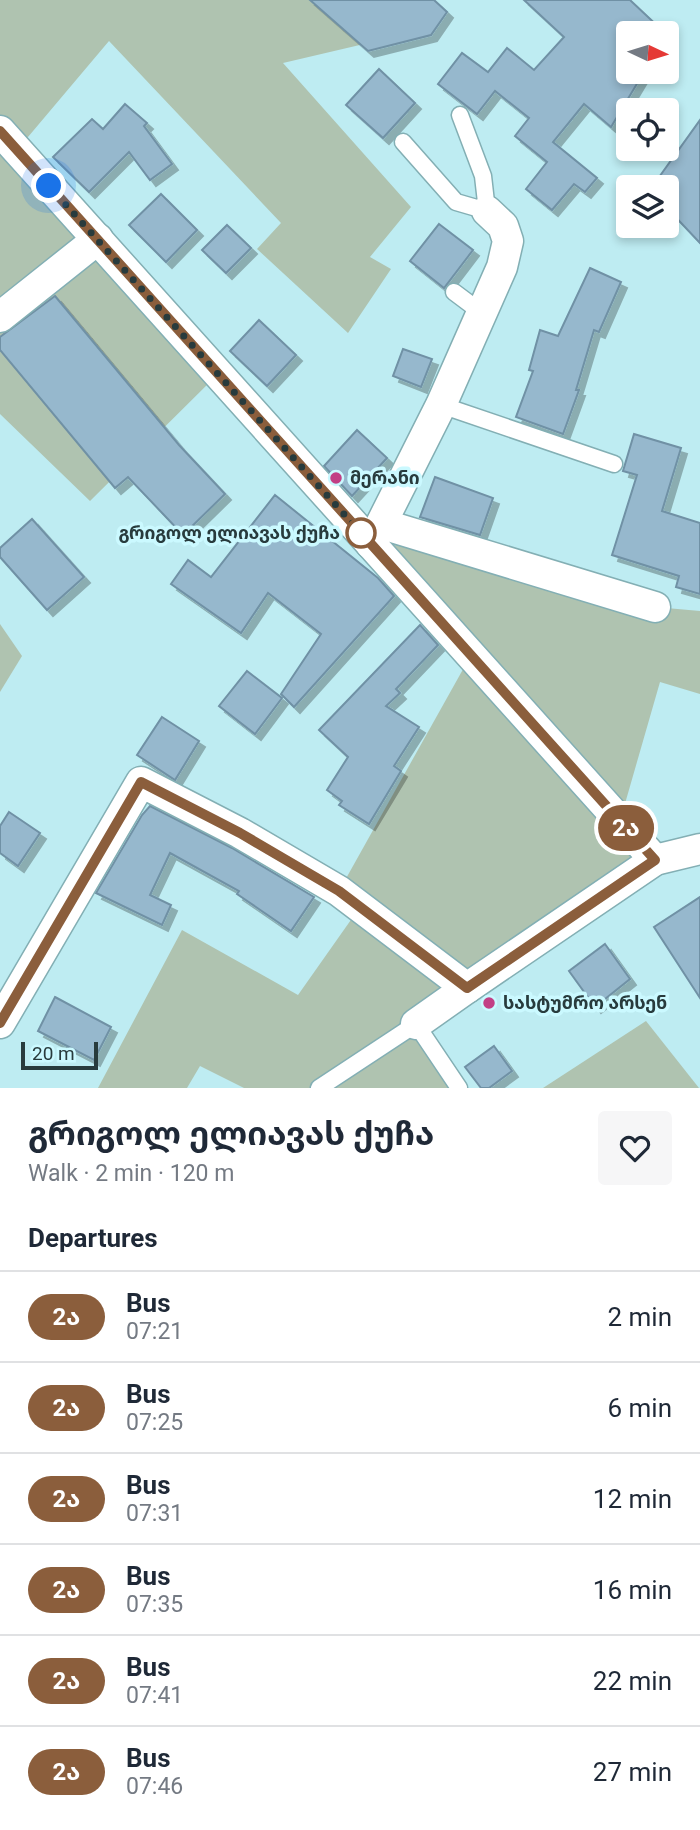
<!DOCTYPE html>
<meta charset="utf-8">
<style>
body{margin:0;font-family:Roboto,"Noto Sans Georgian",sans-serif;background:#f6f6f7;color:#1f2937;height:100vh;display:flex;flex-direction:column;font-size:26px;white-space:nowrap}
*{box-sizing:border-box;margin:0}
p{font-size:23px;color:#747a83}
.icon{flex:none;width:38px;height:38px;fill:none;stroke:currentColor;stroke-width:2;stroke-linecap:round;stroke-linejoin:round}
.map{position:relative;height:1088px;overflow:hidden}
.panel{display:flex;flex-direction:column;background:#fff;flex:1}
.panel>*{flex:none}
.badge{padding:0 14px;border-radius:23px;font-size:24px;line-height:46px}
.needle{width:46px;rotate:94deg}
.controls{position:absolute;left:616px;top:21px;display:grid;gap:14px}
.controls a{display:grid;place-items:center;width:63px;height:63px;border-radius:7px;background:#fff;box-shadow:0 4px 10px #0003;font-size:35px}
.scale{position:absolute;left:21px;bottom:18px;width:77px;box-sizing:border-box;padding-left:7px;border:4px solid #283b3d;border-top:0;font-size:19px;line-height:24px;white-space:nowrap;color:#283b3d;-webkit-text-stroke:5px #cbf9ff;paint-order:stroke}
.you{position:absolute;width:35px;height:35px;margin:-18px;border:5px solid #fff;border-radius:50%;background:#1a73e8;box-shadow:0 0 0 10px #1a73e833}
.map>.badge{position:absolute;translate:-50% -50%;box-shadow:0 0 0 4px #fff}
h2{padding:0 28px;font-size:26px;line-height:63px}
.round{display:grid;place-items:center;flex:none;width:74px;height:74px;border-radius:7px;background:#f6f6f7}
.overview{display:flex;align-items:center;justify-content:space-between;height:119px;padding:0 28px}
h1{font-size:33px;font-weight:700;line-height:52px}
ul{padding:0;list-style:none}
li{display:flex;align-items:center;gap:21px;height:91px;padding:0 28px;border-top:2px solid #e0e1e3}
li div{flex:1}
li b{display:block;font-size:26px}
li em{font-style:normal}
li .badge{min-width:77px;font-weight:700;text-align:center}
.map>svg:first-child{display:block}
.green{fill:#afc3b0}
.building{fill:#96b8cd;stroke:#7091a5;stroke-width:2;filter:url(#shadow)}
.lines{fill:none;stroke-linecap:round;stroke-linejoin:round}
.service-casing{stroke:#83afb4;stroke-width:19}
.minor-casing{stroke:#83afb4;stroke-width:33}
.service{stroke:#fff;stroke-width:16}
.minor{stroke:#fff;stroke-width:30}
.line-casing{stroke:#fff;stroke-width:16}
.line{stroke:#8b5e3c;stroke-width:10}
.walk{stroke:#283b3d;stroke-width:7;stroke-dasharray:0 12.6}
.poi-dot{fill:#c23f85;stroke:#cbf9ff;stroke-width:2.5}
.stop-dot{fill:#fff;stroke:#8b5e3c;stroke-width:3.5}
.labels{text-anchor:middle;stroke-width:7;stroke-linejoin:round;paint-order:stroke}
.poi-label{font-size:18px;font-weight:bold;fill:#283b3d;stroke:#cbf9ff;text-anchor:start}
.stop-label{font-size:18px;font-weight:bold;fill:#283b3d;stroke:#cbf9ff;text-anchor:end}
</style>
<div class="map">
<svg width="700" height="1088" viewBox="0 0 700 1088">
<defs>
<filter id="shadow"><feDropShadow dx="6" dy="6" stdDeviation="0" flood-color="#0004"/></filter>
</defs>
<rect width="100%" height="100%" fill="#beecf2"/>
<g class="green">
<polygon points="0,0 319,0 364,44 283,63 411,207 370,257 391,269 348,333 257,249 281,223 109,41 17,150 218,374 90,501 0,414"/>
<polygon points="382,524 655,607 700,611 700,694 660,682 620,821 655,860 416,1024 459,1088 244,1088 200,1066 187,1088 98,1088 182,930 298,995 360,907 339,891 471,655 371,544"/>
<polygon points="0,624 22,656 0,692"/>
<polygon points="646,1021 699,1088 543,1088"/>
</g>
<g class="building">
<polygon points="310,0 434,0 447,12 431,35 368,51"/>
<polygon points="524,0 630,0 665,33 628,33 628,72 644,72 611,127 584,104 553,142 597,178 585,192 574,184 552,210 526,189 547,162 515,136 529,118 495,91 477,114 438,84 462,53 488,72 507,48 534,70 564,37"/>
<polygon points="379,69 415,103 383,138 346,105"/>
<polygon points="125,104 147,123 144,126 172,164 150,180 129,152 89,192 53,157 92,119 103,129"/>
<polygon points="700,120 700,243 667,208 667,187 652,187"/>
<polygon points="161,194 197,230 166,262 129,225"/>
<polygon points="439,224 473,250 444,288 410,261"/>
<polygon points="227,225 251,248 226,273 202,250"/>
<polygon points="590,268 621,282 599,332 594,330 576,390 579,390 563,434 516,417 533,371 529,370 540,330 558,336"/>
<polygon points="55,296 179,445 225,494 183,535 128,477 115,488 0,350 0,337"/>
<polygon points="259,320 296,355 267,386 230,351"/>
<polygon points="403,349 432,359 421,387 393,376"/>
<polygon points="357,430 387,458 352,496 324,466"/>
<polygon points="634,434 681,448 662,511 700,523 700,594 676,587 679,576 612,555 637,475 623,471"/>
<polygon points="435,477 493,498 480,535 420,517"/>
<polygon points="275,495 378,578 394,596 294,707 281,694 321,634 268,593 241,633 171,584 188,560 211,577"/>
<polygon points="32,519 84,577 47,610 0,557 0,548"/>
<polygon points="420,625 438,645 396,689 400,693 386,706 419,727 394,766 401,771 369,824 339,805 342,801 327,790 348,757 319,730"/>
<polygon points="247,671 282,698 255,734 219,706"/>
<polygon points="162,717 199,741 175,780 137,755"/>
<polygon points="150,806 232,848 314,897 291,931 237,894 239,891 170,853 150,895 171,905 162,925 96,893 142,815"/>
<polygon points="9,812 40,833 18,866 0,853 0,826"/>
<polygon points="700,897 700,998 654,927"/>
<polygon points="605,944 630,979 595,1007 569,971"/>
<polygon points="55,997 111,1027 94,1060 38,1031"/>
<polygon points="494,1046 512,1071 489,1088 481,1088 465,1067"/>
</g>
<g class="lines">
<g class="service-casing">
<g id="service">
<polyline points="403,142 456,202 487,211 483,176 460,115"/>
<polyline points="454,292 482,313"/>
<polyline points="441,405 614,464"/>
<polyline points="319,1088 416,1024 459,1088"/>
</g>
</g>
<g class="minor-casing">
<g id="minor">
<polyline points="0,131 655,860"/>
<polyline points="0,317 98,239"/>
<polyline points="382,524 655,607"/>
<polyline points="371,544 441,405 502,267 508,241 503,226 487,211"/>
<polyline points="0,1023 141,782 240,833 339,891 467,988 655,860 700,849"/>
<polyline points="416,1024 467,988"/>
</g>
</g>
<use href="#service" class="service"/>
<use href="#minor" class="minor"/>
</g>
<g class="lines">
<g class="line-casing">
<polyline id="line" points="0,131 655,860 467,988 339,891 240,833 141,782 0,1023"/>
</g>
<use href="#line" class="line"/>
<polyline class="walk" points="49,186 361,533"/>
</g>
<g class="poi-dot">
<circle cx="336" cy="478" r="7"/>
<circle cx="489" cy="1003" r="7"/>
</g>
<circle class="stop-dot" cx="361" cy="533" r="14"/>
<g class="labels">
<g class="poi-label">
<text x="350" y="484">მერანი</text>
<text x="503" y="1009">სასტუმრო არსენ</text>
</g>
<g class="stop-label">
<text x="340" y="539">გრიგოლ ელიავას ქუჩა</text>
</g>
</g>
</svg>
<div class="controls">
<a><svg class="needle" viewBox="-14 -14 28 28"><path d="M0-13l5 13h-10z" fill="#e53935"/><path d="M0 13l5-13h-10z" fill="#747a83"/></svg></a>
<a><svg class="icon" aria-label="locate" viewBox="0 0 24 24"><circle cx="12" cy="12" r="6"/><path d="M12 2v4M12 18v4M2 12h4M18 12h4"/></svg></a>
<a><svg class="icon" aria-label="layers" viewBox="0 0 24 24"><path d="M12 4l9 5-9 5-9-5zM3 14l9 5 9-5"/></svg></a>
</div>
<div class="scale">20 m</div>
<div class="you" style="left:49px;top:186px"></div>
<b class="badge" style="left:626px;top:828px;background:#8b5e3c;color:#fff">2ა</b>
</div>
<section class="panel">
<div class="overview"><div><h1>გრიგოლ ელიავას ქუჩა</h1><p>Walk · 2 min · 120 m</p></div><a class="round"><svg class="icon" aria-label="heart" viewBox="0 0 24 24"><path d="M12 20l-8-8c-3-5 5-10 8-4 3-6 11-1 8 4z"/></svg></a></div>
<h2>Departures</h2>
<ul>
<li><span class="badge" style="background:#8b5e3c;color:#fff">2ა</span><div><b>Bus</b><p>07:21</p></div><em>2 min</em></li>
<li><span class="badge" style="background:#8b5e3c;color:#fff">2ა</span><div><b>Bus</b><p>07:25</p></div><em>6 min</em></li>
<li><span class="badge" style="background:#8b5e3c;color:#fff">2ა</span><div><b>Bus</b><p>07:31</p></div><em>12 min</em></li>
<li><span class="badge" style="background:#8b5e3c;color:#fff">2ა</span><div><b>Bus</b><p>07:35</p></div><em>16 min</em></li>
<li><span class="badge" style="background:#8b5e3c;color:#fff">2ა</span><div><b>Bus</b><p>07:41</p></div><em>22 min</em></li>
<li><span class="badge" style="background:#8b5e3c;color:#fff">2ა</span><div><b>Bus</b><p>07:46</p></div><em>27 min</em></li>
</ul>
</section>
